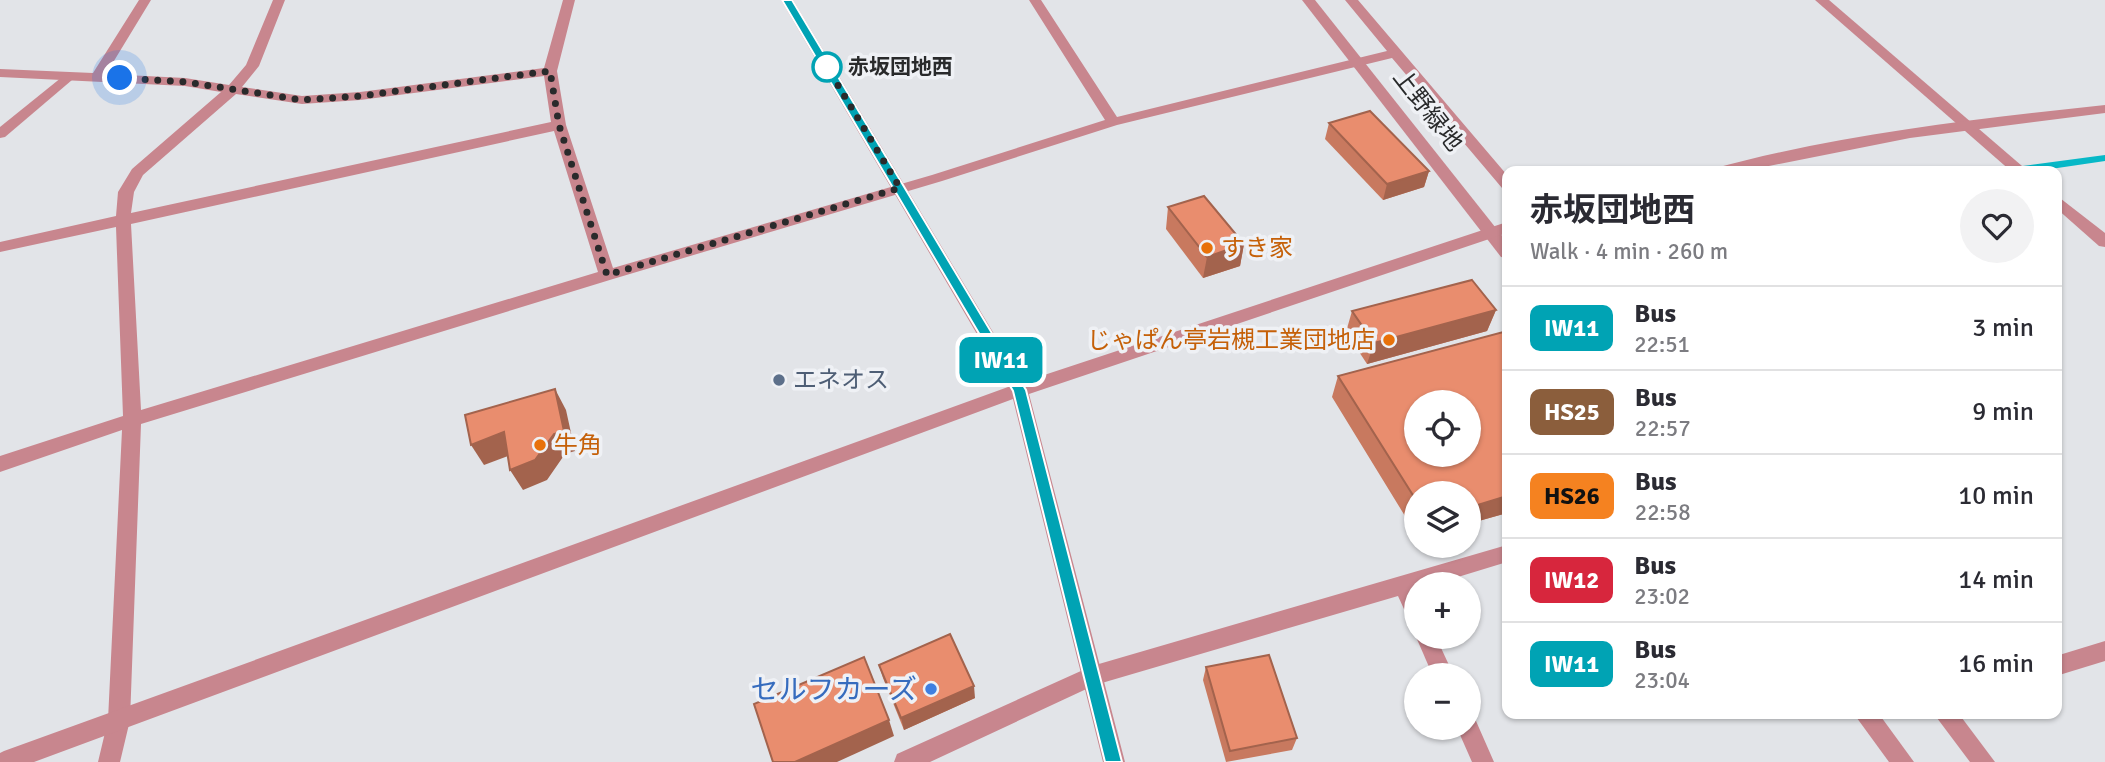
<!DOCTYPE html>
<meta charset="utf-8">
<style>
body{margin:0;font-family:Signika,"Noto Sans JP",sans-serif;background:#f2f2f3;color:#2b2b33;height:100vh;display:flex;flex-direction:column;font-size:26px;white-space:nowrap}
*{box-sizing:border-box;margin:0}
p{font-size:23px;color:#7c7c81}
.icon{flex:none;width:38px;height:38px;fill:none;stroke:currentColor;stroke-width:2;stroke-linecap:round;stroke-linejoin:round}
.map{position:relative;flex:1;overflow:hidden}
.side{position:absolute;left:1502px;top:166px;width:560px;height:553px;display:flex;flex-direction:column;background:#fff;border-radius:14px;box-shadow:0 2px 5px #0004}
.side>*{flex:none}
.badge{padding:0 14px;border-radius:10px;font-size:24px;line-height:46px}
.controls{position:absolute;left:1404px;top:390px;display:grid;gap:14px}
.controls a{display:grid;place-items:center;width:77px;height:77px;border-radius:50%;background:#fff;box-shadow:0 2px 5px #0004;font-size:35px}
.you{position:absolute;width:35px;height:35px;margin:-18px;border:5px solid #fff;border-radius:50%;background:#1a73e8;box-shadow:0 0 0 10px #1a73e833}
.map>.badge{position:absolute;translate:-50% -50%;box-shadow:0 0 0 4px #fff}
.round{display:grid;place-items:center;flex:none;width:74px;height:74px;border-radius:37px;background:#f2f2f3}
.headline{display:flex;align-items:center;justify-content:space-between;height:119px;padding:0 28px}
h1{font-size:33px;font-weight:700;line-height:52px}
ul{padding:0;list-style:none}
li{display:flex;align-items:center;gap:21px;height:84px;padding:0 28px;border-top:2px solid #e1e1e2}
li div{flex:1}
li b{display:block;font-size:26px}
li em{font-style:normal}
li .badge{min-width:77px;font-weight:700;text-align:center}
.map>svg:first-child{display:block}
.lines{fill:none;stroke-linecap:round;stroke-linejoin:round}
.stream{fill:#07b8c7;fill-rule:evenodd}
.service{fill:#c8868e;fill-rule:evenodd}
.pedestrian{fill:#c8868e;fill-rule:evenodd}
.minor{fill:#c8868e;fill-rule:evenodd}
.tertiary{fill:#c8868e;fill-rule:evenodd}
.wall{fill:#c8795f}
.shaded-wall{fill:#a3634d}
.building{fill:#e98d6e;stroke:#a3634d;stroke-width:2;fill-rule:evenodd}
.line{fill:#00a3b4;stroke:#fff;stroke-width:2}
.walk{stroke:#292a2b;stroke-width:7;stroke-dasharray:0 12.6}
.stop-dot{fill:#fff;stroke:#00a3b4;stroke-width:3.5}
.food-dot{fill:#e8710a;stroke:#eff1f5;stroke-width:2.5}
.service-dot{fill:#5c6f8a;stroke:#eff1f5;stroke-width:2.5}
.shop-dot{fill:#3f7fe0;stroke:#eff1f5;stroke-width:2.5}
.labels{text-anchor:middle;stroke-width:7;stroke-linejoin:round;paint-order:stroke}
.far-stop-label{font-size:21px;font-weight:bold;fill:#292a2b;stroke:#eff1f5;text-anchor:start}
.street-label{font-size:24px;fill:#292a2b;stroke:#eff1f5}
.food-label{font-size:24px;fill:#c56008;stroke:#eff1f5;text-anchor:start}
.service-label{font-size:24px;fill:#4e5e75;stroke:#eff1f5;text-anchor:start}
.near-shop-label{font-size:28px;fill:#366cbe;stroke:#eff1f5;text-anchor:end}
</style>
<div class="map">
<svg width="2105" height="762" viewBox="0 0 2105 762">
<rect width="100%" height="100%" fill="#e2e4e8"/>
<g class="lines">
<polygon class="stream" points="2105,155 2105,161 2030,172 1996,172 2001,169"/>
<polygon class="service" points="67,73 72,74 72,80 5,137 0,138 0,127"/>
<g class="pedestrian">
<polygon points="1302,0 1315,0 1507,242 1507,258 1501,257"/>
<polygon points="1854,714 1879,714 1914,762 1889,762"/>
</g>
<g class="minor">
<path d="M 139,0 L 151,0 L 106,74 L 185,78 L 229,85 L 246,65 L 273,0 L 285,0 L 259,66 L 242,87 L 302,96 L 360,92 L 544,68 L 563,0 L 575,0 L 557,71 L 566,125 L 613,268 L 932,175 L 1105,120 L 1029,0 L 1041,0 L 1117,117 L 1387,51 L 1345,0 L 1358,0 L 1507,175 L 1507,190 L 1502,188 L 1392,58 L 1117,125 L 942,181 L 613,279 L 141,424 L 130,720 L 120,762 L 98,762 L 108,720 L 122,430 L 0,472 L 0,456 L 123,416 L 116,227 L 0,252 L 0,242 L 116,216 L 118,192 L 132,169 L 221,92 L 185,86 L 0,77 L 0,69 L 93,73 ZM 544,76 L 551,122 L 131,213 L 134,192 L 143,175 L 236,94 L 302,104 L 360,100 ZM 554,131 L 598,272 L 141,410 L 131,224 Z"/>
<polygon points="1815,0 1829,0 2029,172 2012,172"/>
<polygon points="2056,195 2105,233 2105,247 2099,246 2056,208"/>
<polygon points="1507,545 1507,562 1435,584 1416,584 1416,623 1409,620 1398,596 1095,685 930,762 894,762 897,754 1092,666"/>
<polygon points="1416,637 1436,637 1454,676 1433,676"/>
<polygon points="2105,641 2105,661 2056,676 2056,656"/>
<polygon points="1934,714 1959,714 1995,762 1970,762"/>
<polygon points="1468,718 1476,721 1494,762 1472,762 1457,728 1468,728"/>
</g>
<g class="tertiary">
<polygon points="781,0 793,0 1023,382 1507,222 1507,233 1029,394 1125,762 1103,762 1013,399 34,762 0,762 0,753 4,751 1008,387"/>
<path d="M 2105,105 L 2105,113 L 1910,138 L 1739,172 L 1710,172 L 1712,169 C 1840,134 1973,119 2105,105 Z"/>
</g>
</g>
<g class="wall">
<polygon points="1329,123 1429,171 1424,187 1383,200 1325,139"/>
<polygon points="1168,207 1244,244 1240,266 1203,278 1166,229"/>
<polygon points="1496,310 1487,331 1367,364 1346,332 1352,311"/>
<polygon points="1507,331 1507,513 1468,524 1416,494 1416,534 1332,397 1338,376"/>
<polygon points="879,665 975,698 904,730 883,678"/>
<polygon points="1206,667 1297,738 1292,750 1226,762 1203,680"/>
</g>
<g class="shaded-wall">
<polygon points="1429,171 1424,187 1383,200 1387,184"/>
<polygon points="1244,244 1240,266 1203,278 1207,257"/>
<polygon points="1496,310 1487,331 1367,364 1374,343"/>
<polygon points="555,389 566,410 575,451 565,454 547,480 523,490 510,470"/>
<polygon points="504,432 516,453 484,465 471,445"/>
<polygon points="1507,496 1507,513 1468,524 1468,508"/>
<polygon points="974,686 975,698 904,730 901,718"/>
<polygon points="889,720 894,736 837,762 795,762"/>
</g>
<g class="building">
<polygon points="1370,111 1429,171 1387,184 1329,123"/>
<polygon points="1204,196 1244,244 1207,257 1168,207"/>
<polygon points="1472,280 1496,310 1374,343 1352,311"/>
<path d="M 1507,331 L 1507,496 L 1468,508 L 1468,494 L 1416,494 L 1416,500 L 1338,376 ZM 1416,402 L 1468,402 L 1468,455 L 1416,455 Z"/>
<polygon points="555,389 564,431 554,434 535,460 510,470 504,432 471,445 465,415"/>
<polygon points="950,634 974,686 901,718 879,665"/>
<polygon points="1269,655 1297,738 1230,751 1206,667"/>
<polygon points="864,657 889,720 795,762 773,762 754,704"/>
</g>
<polygon class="line" points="782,0 792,0 1026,390 1122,762 1105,762 1013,391"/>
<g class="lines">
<polyline class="walk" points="120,78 186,82 302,100 360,96 550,71 559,125 607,275 900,188 827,67"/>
</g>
<circle class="stop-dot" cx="827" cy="67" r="14"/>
<g class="food-dot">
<circle cx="1207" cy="248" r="7"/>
<circle cx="1389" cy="340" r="7"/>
<circle cx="540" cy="445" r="7"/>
</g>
<circle class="service-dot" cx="779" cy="380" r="7"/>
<circle class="shop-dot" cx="931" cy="689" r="7"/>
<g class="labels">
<g class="far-stop-label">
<text x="848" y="74">赤坂団地西</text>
</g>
<g class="street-label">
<text transform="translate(1428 110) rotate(52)" y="8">上野緑地</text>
</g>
<g class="food-label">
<text x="1221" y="256">すき家</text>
<text x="1375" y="348" text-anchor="end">じゃぱん亭岩槻工業団地店</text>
<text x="554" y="453">牛角</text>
</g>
<g class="service-label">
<text x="793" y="388">エネオス</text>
</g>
<g class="near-shop-label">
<text x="917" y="699">セルフカーズ</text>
</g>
</g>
</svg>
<div class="controls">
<a><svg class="icon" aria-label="locate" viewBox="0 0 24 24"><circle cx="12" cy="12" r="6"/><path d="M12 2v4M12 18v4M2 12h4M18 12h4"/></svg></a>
<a><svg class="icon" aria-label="layers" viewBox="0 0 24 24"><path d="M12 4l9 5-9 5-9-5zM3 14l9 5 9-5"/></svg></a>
<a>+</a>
<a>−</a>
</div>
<div class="you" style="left:120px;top:78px"></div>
<b class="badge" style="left:1001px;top:360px;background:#00a3b4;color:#fff">IW11</b>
<section class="side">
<div class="headline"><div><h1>赤坂団地西</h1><p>Walk · 4 min · 260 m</p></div><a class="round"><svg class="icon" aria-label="heart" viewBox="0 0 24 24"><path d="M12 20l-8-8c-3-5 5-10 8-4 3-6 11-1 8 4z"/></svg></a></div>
<ul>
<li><span class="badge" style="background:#00a3b4;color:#fff">IW11</span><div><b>Bus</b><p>22:51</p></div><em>3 min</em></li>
<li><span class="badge" style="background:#8b5e3c;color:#fff">HS25</span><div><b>Bus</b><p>22:57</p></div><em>9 min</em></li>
<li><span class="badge" style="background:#f58220;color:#111">HS26</span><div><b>Bus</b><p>22:58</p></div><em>10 min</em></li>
<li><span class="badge" style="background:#d7263d;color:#fff">IW12</span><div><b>Bus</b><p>23:02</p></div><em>14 min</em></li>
<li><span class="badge" style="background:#00a3b4;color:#fff">IW11</span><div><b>Bus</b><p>23:04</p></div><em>16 min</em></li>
</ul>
</section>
</div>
